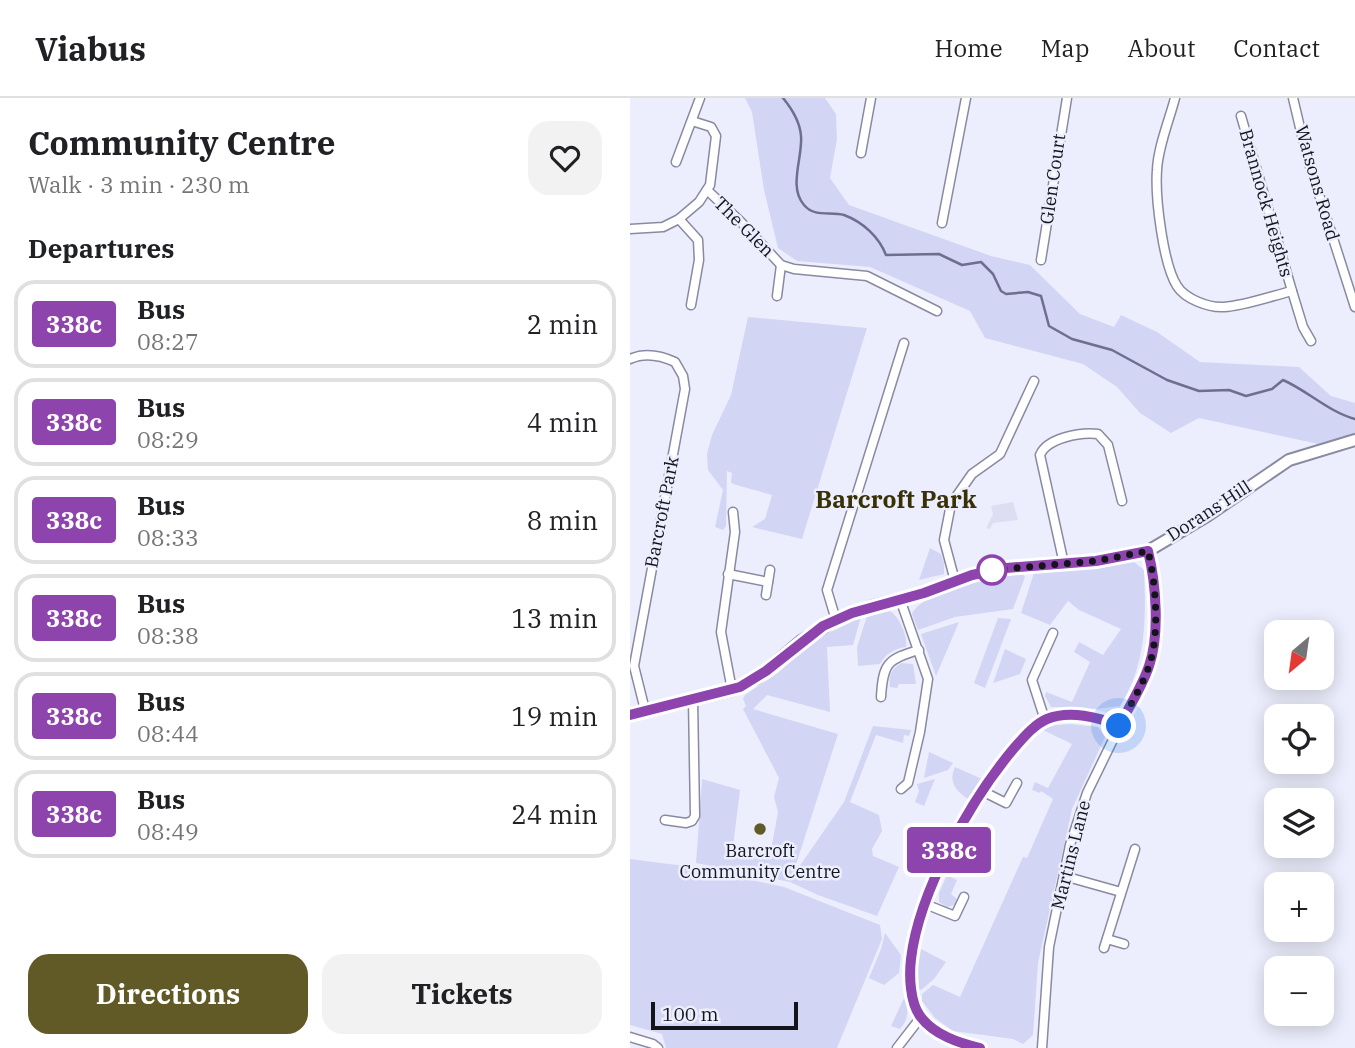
<!DOCTYPE html>
<meta charset="utf-8">
<style>
body{margin:0;font-family:"IBM Plex Serif",serif;background:#f2f2f2;color:#202124;height:100vh;display:flex;flex-direction:column;font-size:26px;white-space:nowrap}
*{box-sizing:border-box;margin:0}
p{font-size:23px;color:#757577}
.icon{flex:none;width:38px;height:38px;fill:none;stroke:currentColor;stroke-width:2;stroke-linecap:round;stroke-linejoin:round}
.map{position:relative;flex:1;overflow:hidden}
.drawer{display:flex;flex-direction:column;background:#fff;width:630px}
.drawer>*{flex:none}
.badge{padding:0 14px;border-radius:5px;font-size:24px;line-height:46px}
.needle{width:46px;rotate:209deg}
.fabs{position:absolute;left:634px;top:522px;display:grid;gap:14px}
.fabs a{display:grid;place-items:center;width:70px;height:70px;border-radius:14px;background:#fff;box-shadow:0 4px 18px #0003;font-size:35px}
.scale{position:absolute;left:21px;bottom:18px;width:147px;box-sizing:border-box;padding-left:7px;border:4px solid #14141d;border-top:0;font-size:19px;line-height:24px;white-space:nowrap;color:#14141d;-webkit-text-stroke:5px #edeefd;paint-order:stroke}
.you{position:absolute;width:35px;height:35px;margin:-18px;border:5px solid #fff;border-radius:50%;background:#1a73e8;box-shadow:0 0 0 10px #1a73e833}
.map>.badge{position:absolute;translate:-50% -50%;box-shadow:0 0 0 4px #fff}
h2{padding:0 28px;font-size:26px;line-height:63px}
.round{display:grid;place-items:center;flex:none;width:74px;height:74px;border-radius:21px;background:#f2f2f2}
.overview{display:flex;align-items:center;justify-content:space-between;height:119px;padding:0 28px}
h1{font-size:33px;font-weight:800;line-height:52px}
.primary-button{display:flex;gap:14px;margin-top:auto;padding:14px 28px}
.primary-button a{flex:1;height:80px;border-radius:21px;background:#615a26;color:#fff;font-size:28px;font-weight:800;line-height:80px;text-align:center}
.primary-button a+a{background:#f2f2f2;color:#202124}
ul{padding:0;list-style:none}
li{display:flex;align-items:center;gap:21px;height:88px;margin:0 14px 10px;padding:0 14px;border:4px solid #e0e0e0;border-radius:21px}
li div{flex:1}
li b{display:block;font-size:26px}
li em{font-style:normal}
li .badge{min-width:77px;font-weight:700;text-align:center}
header{display:flex;align-items:center;gap:42px;box-sizing:border-box;height:98px;padding:0 35px;background:#fff;border-bottom:2px solid #e0e0e0}
header strong{font-size:33px}
nav{display:flex;gap:38px;margin-inline-start:auto;font-size:24px}
main{display:flex;flex:1;min-height:0}
.map>svg:first-child{display:block}
.built{fill:#dddef1}
.green{fill:#d3d5f4}
.lines{fill:none;stroke-linecap:round;stroke-linejoin:round}
.stream{stroke:#6d6e90;stroke-width:2.5}
.minor-casing{stroke:#898aa1;stroke-width:11}
.tertiary-casing{stroke:#898aa1;stroke-width:14}
.minor{stroke:#fff;stroke-width:8}
.tertiary{stroke:#fff;stroke-width:10}
.line-casing{stroke:#fff;stroke-width:16}
.line{stroke:#8e44ad;stroke-width:10}
.walk{stroke:#14141d;stroke-width:7;stroke-dasharray:0 12.6}
.stop-dot{fill:#fff;stroke:#8e44ad;stroke-width:3.5}
.poi-dot{fill:#615a26;stroke:#edeefd;stroke-width:2.5}
.labels{text-anchor:middle;stroke-width:5;stroke-linejoin:round;paint-order:stroke}
.street-label{font-size:18px;fill:#14141d;stroke:#edeefd}
.poi-label{font-size:18px;fill:#14141d;stroke:#edeefd}
.district-label{font-size:24px;font-weight:bold;fill:#373105;stroke:#edeefd}
</style>
<header>
<strong>Viabus</strong>
<nav><a>Home</a><a>Map</a><a>About</a><a>Contact</a></nav>
</header>
<main>
<section class="drawer">
<div class="overview"><div><h1>Community Centre</h1><p>Walk · 3 min · 230 m</p></div><a class="round"><svg class="icon" aria-label="heart" viewBox="0 0 24 24"><path d="M12 20l-8-8c-3-5 5-10 8-4 3-6 11-1 8 4z"/></svg></a></div>
<h2>Departures</h2>
<ul>
<li><span class="badge" style="background:#8e44ad;color:#fff">338c</span><div><b>Bus</b><p>08:27</p></div><em>2 min</em></li>
<li><span class="badge" style="background:#8e44ad;color:#fff">338c</span><div><b>Bus</b><p>08:29</p></div><em>4 min</em></li>
<li><span class="badge" style="background:#8e44ad;color:#fff">338c</span><div><b>Bus</b><p>08:33</p></div><em>8 min</em></li>
<li><span class="badge" style="background:#8e44ad;color:#fff">338c</span><div><b>Bus</b><p>08:38</p></div><em>13 min</em></li>
<li><span class="badge" style="background:#8e44ad;color:#fff">338c</span><div><b>Bus</b><p>08:44</p></div><em>19 min</em></li>
<li><span class="badge" style="background:#8e44ad;color:#fff">338c</span><div><b>Bus</b><p>08:49</p></div><em>24 min</em></li>
</ul>
<div class="primary-button"><a>Directions</a><a>Tickets</a></div>
</section>
<div class="map">
<svg width="725" height="950" viewBox="0 0 725 950">
<rect width="100%" height="100%" fill="#edeefd"/>
<polygon class="built" points="383,404 388,422 363,425 360,431 356,430 363,416 361,408"/>
<g class="green">
<polygon points="115,0 195,0 206,16 207,41 200,80 219,107 361,158 400,167 450,216 484,229 491,217 527,234 570,264 669,269 701,298 725,305 725,337 688,346 569,320 541,335 510,315 487,289 453,266 355,240 340,213 240,169 167,163 148,150 134,92 122,14"/>
<polygon points="118,219 237,230 172,441 122,429 135,421 142,397 103,386 101,384 102,375 97,373 96,428 93,432 85,429 93,392 78,372 77,356 82,337 101,297"/>
<polygon points="300,450 311,456 314,465 314,476 289,482"/>
<path d="M 504,464 L 514,472 C 516,519 517,566 490,608 L 467,611 L 421,609 L 415,598 L 416,594 L 442,604 L 460,564 L 444,554 L 449,544 L 473,557 L 491,531 L 449,512 L 438,503 L 420,527 L 391,515 L 404,475 L 467,471 Z"/>
<path d="M 393,476 L 395,479 L 383,511 L 325,519 L 288,532 L 282,516 C 292,492 369,479 393,476 Z"/>
<path d="M 260,513 C 269,519 278,537 276,549 C 264,551 256,555 250,566 L 228,568 L 227,549 L 237,518 Z"/>
<polygon points="231,519 223,547 197,549 200,614 137,597 123,611 208,636 162,779 214,704 243,628 281,632 279,638 274,637 273,645 246,637 220,704 249,717 252,733 242,751 243,758 269,769 247,818 188,797 160,784 66,765 72,681 110,692 103,748 139,754 141,752 148,714 144,699 149,680 113,611 116,608 113,601 115,597 148,575 183,543"/>
<polygon points="368,520 381,521 355,590 344,585"/>
<polygon points="329,524 306,578 291,536"/>
<polygon points="375,551 396,561 390,576 363,585"/>
<path d="M 272,565 L 283,566 L 286,586 L 269,586 L 267,590 L 260,589 C 259,576 261,571 272,565 Z"/>
<polygon points="440,626 468,629 475,639 442,711 408,865 403,937 393,946 383,941 323,933 305,920 292,903 292,896 303,887 330,899 393,759 397,760 423,701 411,693 410,695 402,692 405,684 418,690 442,646 413,632 425,627"/>
<polygon points="299,654 323,665 318,672 294,680"/>
<path d="M 325,669 L 352,681 L 338,701 C 326,693 318,684 325,669 Z"/>
<polygon points="305,681 294,708 285,704 289,693 287,686"/>
<polygon points="0,761 62,769 154,789 250,827 252,841 207,950 36,950 32,936 0,927"/>
<polygon points="317,777 327,782 321,796 328,802 324,807 317,809 309,804 309,795"/>
<polygon points="255,835 271,857 269,875 254,887 239,880 251,851"/>
<polygon points="291,851 316,864 304,881 291,892 289,891 288,871"/>
<path d="M 274,900 C 279,909 279,922 270,931 L 261,928 Z"/>
</g>
<g class="lines">
<path class="stream" d="M 153,0 C 162,11 170,24 171,38 C 173,59 158,89 174,107 C 185,120 201,113 214,117 C 233,124 249,139 256,157 L 309,156 L 332,167 L 351,164 L 363,176 L 371,193 L 376,196 L 398,194 L 411,198 L 419,228 L 442,241 L 482,252 L 537,282 L 569,293 L 599,292 L 616,298 L 642,291 L 653,282 C 678,293 699,314 725,321"/>
<g class="minor-casing">
<g id="minor">
<path d="M 545,0 C 539,23 528,49 527,72 C 525,99 533,166 547,188 C 555,201 579,210 594,209 C 613,208 642,198 662,193"/>
<polyline points="663,0 677,59 725,209"/>
<polyline points="611,18 662,193 673,229 681,243"/>
<polyline points="231,55 241,0"/>
<polyline points="46,64 70,0"/>
<polyline points="77,92 110,123 151,167 164,171 237,178 307,213"/>
<polyline points="49,121 68,142 69,162 61,207"/>
<polyline points="312,125 336,0"/>
<polyline points="0,131 33,129 49,121 69,104 80,87 86,38 81,29 62,23"/>
<polyline points="411,162 437,0"/>
<polyline points="147,198 151,167"/>
<path d="M 0,261 C 15,254 30,257 45,264 L 53,278 L 55,291 L 4,568 L 15,612"/>
<path d="M 434,466 L 410,357 C 417,340 450,334 468,336 L 478,347 L 492,403"/>
<polyline points="98,476 138,484"/>
<polyline points="325,483 314,442 321,406 342,376 370,356 404,283"/>
<polyline points="136,497 140,472"/>
<polyline points="270,501 298,581 290,634 278,685 271,691"/>
<polyline points="206,522 197,492 274,245"/>
<polyline points="102,592 91,534 105,434 103,414"/>
<path d="M 251,599 C 253,566 257,561 289,552"/>
<polyline points="415,622 402,582 423,535"/>
<polyline points="352,693 376,705 387,685"/>
<polyline points="35,722 56,725 62,723 65,718 63,601"/>
<polyline points="434,778 491,794"/>
<polyline points="295,806 325,818 334,799"/>
<polyline points="477,841 494,846"/>
<polyline points="474,850 505,751"/>
<polyline points="0,939 23,946 28,950"/>
<polyline points="267,950 291,919"/>
<path d="M 350,950 C 329,945 304,937 291,918 C 280,904 279,878 281,861 C 287,806 364,642 417,621 C 439,612 468,619 490,628"/>
<polyline points="412,950 419,849 440,747 457,695 520,566 525,521 522,472 518,453"/>
</g>
</g>
<g class="tertiary-casing">
<polyline id="tertiary" points="0,617 102,592 127,580 171,543 206,522 243,508 294,495 342,477 376,470 466,463 518,453 577,418 659,362 725,342"/>
</g>
<use href="#minor" class="minor"/>
<use href="#tertiary" class="tertiary"/>
</g>
<g class="lines">
<g class="line-casing">
<path id="line" d="M 0,617 L 110,589 L 136,573 L 193,528 L 222,515 L 294,495 L 342,477 L 376,470 L 466,463 L 518,453 C 526,485 530,537 519,568 C 512,589 499,609 489,628 C 469,619 439,612 417,621 C 405,626 394,639 385,649 C 341,701 289,793 281,861 C 279,878 280,904 290,918 C 304,937 329,945 350,950"/>
</g>
<use href="#line" class="line"/>
<path class="walk" d="M 362,472 L 466,463 L 518,453 C 526,485 530,537 519,568 C 512,589 499,609 489,628"/>
</g>
<circle class="stop-dot" cx="362" cy="472" r="14"/>
<circle class="poi-dot" cx="130" cy="731" r="7"/>
<g class="labels">
<g class="street-label">
<text transform="translate(423 81) rotate(-82)" y="6">Glen Court</text>
<text transform="translate(687 85) rotate(74)" y="6">Watsons Road</text>
<text transform="translate(636 105) rotate(74)" y="6">Brannock Heights</text>
<text transform="translate(114 129) rotate(45)" y="6">The Glen</text>
<text transform="translate(579 413) rotate(-33)" y="6">Dorans Hill</text>
<text transform="translate(32 414) rotate(-79)" y="6">Barcroft Park</text>
<text transform="translate(441 757) rotate(-76)" y="6">Martins Lane</text>
</g>
<g class="poi-label">
<text x="130" y="759">Barcroft<tspan x="130" dy="21">Community Centre</tspan></text>
</g>
<g class="district-label">
<text x="266" y="410">Barcroft Park</text>
</g>
</g>
</svg>
<div class="fabs">
<a><svg class="needle" viewBox="-14 -14 28 28"><path d="M0-13l5 13h-10z" fill="#e53935"/><path d="M0 13l5-13h-10z" fill="#757577"/></svg></a>
<a><svg class="icon" aria-label="locate" viewBox="0 0 24 24"><circle cx="12" cy="12" r="6"/><path d="M12 2v4M12 18v4M2 12h4M18 12h4"/></svg></a>
<a><svg class="icon" aria-label="layers" viewBox="0 0 24 24"><path d="M12 4l9 5-9 5-9-5zM3 14l9 5 9-5"/></svg></a>
<a>+</a>
<a>−</a>
</div>
<div class="scale">100 m</div>
<div class="you" style="left:489px;top:628px"></div>
<b class="badge" style="left:319px;top:752px;background:#8e44ad;color:#fff">338c</b>
</div>
</main>
